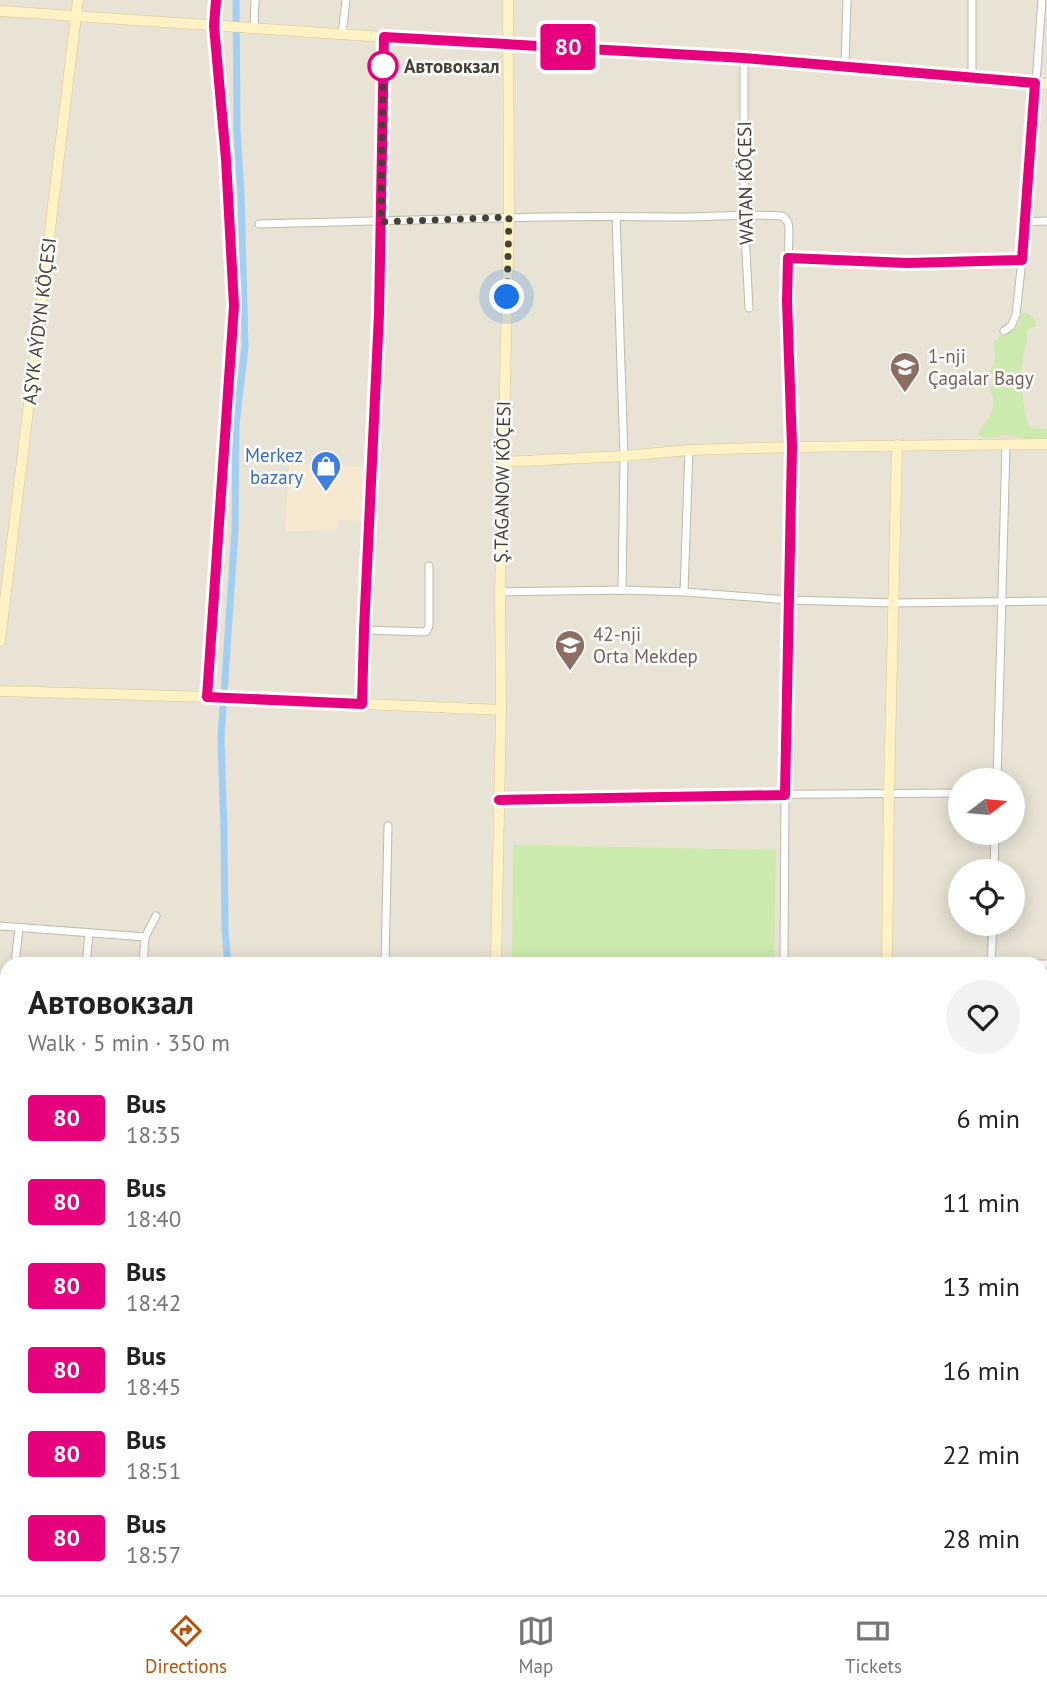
<!DOCTYPE html>
<meta charset="utf-8">
<style>
body{margin:0;font-family:"PT Sans",sans-serif;background:#f2f2f2;color:#222;height:100vh;display:flex;flex-direction:column;font-size:26px;white-space:nowrap}
*{box-sizing:border-box;margin:0}
p{font-size:23px;color:#767676}
.icon{flex:none;width:38px;height:38px;fill:none;stroke:currentColor;stroke-width:2;stroke-linecap:round;stroke-linejoin:round}
.map{position:relative;flex:1;overflow:hidden}
.side{position:absolute;left:0px;top:957px;width:1048px;height:639px;display:flex;flex-direction:column;background:#fff;border-radius:21px 21px 0 0;box-shadow:0 4px 18px #0003}
.side>*{flex:none}
.badge{padding:0 14px;border-radius:5px;font-size:24px;line-height:46px}
.needle{width:46px;rotate:74deg}
.fabs{position:absolute;left:948px;top:768px;display:grid;gap:14px}
.fabs a{display:grid;place-items:center;width:77px;height:77px;border-radius:50%;background:#fff;box-shadow:0 4px 18px #0003;font-size:35px}
.you{position:absolute;width:35px;height:35px;margin:-18px;border:5px solid #fff;border-radius:50%;background:#1a73e8;box-shadow:0 0 0 10px #1a73e833}
.map>.badge{position:absolute;translate:-50% -50%;box-shadow:0 0 0 4px #fff}
.round{display:grid;place-items:center;flex:none;width:74px;height:74px;border-radius:37px;background:#f2f2f2}
.summary{display:flex;align-items:center;justify-content:space-between;height:119px;padding:0 28px}
h1{font-size:33px;font-weight:800;line-height:52px}
ul{padding:0;list-style:none}
li{display:flex;align-items:center;gap:21px;height:84px;padding:0 28px}
li div{flex:1}
li b{display:block;font-size:26px}
li em{font-style:normal}
li .badge{min-width:77px;font-weight:700;text-align:center}
.tabs{display:flex;justify-content:space-around;align-items:center;height:98px;border-top:2px solid #e0e0e0;background:#fff;font-size:19px;color:#767676}
.tabs a{display:grid;justify-items:center;gap:4px}
.tabs .current{color:#b45309}
.map>svg:first-child{display:block}
.residential{fill:#e8e3d4;fill-rule:evenodd}
.commercial{fill:#f6e8d1}
.green{fill:#cce9ae}
.lines{fill:none;stroke-linecap:round;stroke-linejoin:round}
.canal{stroke:#a1cef2;stroke-width:7}
.street-casing{stroke:#c0b9a9;stroke-width:9}
.secondary-casing{stroke:#d5c695;stroke-width:11}
.street{stroke:#fff;stroke-width:7}
.secondary{stroke:#fff3c5;stroke-width:10}
.line-casing{stroke:#fff;stroke-width:16}
.line{stroke:#e6007e;stroke-width:10}
.walk{stroke:#474135;stroke-width:7;stroke-dasharray:0 12.6}
.stop-dot{fill:#fff;stroke:#e6007e;stroke-width:3.5}
.labels{text-anchor:middle;stroke-width:5;stroke-linejoin:round;paint-order:stroke}
.stop-label{font-size:19px;font-weight:bold;fill:#474135;stroke:#fff;text-anchor:start}
.street-label{font-size:19px;fill:#474135;stroke:#fff}
.education-label{font-size:19px;fill:#785e54;stroke:#fff;text-anchor:start}
.shop-label{font-size:19px;fill:#366cbe;stroke:#fff;text-anchor:end}
</style>
<div class="map">
<svg width="1047" height="1595" viewBox="0 0 1047 1595">
<rect width="100%" height="100%" fill="#f4f0e7"/>
<path class="residential" d="M 0,0 L 1047,0 L 1047,1595 L 0,1595 ZM 961,780 L 1013,780 L 1013,833 L 961,833 ZM 961,872 L 1013,872 L 1013,924 L 961,924 ZM 7,964 L 1041,964 L 1041,1589 L 7,1589 Z"/>
<polygon class="commercial" points="289,463 367,467 363,521 340,520 337,529 285,532"/>
<g class="green">
<path d="M 1026,313 C 1033,316 1035,318 1036,326 L 1028,329 L 1026,335 L 1027,340 L 1024,351 L 1021,375 L 1027,384 L 1022,386 C 1022,397 1025,418 1029,427 L 1037,429 L 1047,429 L 1047,440 C 1041,440 1035,441 1029,439 C 1021,438 1014,435 1006,435 C 995,436 987,443 978,434 C 985,418 1000,412 990,390 L 994,375 L 989,372 L 995,363 L 994,341 L 1018,326 L 1022,314 Z"/>
<polygon points="513,845 776,850 774,964 512,964"/>
</g>
<g class="lines">
<g class="canal">
<polyline points="228,964 225,930 224,832 221,737 235,531 236,424 245,346 241,193 237,131 236,0"/>
<polyline points="239,1595 240,1589"/>
</g>
<g class="street-casing">
<g id="street">
<polyline points="972,0 972,77"/>
<polyline points="254,29 255,0"/>
<polyline points="342,35 346,0"/>
<polyline points="744,58 744,214 749,308"/>
<polyline points="845,66 847,0"/>
<polyline points="616,216 624,456 622,590"/>
<polyline points="1026,222 1047,221"/>
<path d="M 259,224 C 396,221 533,215 670,217 C 708,218 744,213 782,216 C 788,220 789,224 789,231 L 787,301 L 792,447 L 785,795 L 784,964"/>
<polyline points="788,258 908,263 1022,260"/>
<polyline points="1004,331 1011,326 1016,315 1025,232 1042,0"/>
<polyline points="500,592 622,590 684,592 789,600 893,603 1047,601"/>
<polyline points="684,592 689,450"/>
<polyline points="364,630 426,632 429,626 429,566"/>
<polyline points="207,697 234,306 226,159 214,26 216,0"/>
<polyline points="361,704 364,630 379,314 384,37"/>
<polyline points="997,780 1006,445"/>
<polyline points="499,800 707,795 961,793"/>
<polyline points="994,872 995,833"/>
<polyline points="0,926 145,937 156,916"/>
<polyline points="15,964 19,928"/>
<polyline points="86,964 89,934"/>
<polyline points="143,964 145,937"/>
<polyline points="385,964 388,826"/>
<polyline points="991,964 993,924"/>
<polyline points="1035,964 1047,964"/>
<polyline points="0,1121 7,1049"/>
<polyline points="1041,1151 1047,1151"/>
<polyline points="0,1249 7,1249"/>
<polyline points="0,1587 7,1583"/>
<polyline points="173,1589 173,1595"/>
<polyline points="116,1595 130,1589"/>
<polyline points="372,1595 372,1589"/>
<polyline points="590,1595 590,1589"/>
<polyline points="738,1595 738,1589"/>
</g>
</g>
<g class="secondary-casing">
<g id="secondary">
<polyline points="0,11 384,37 744,58 1047,84"/>
<polyline points="503,462 624,456 689,450 792,447 1047,444"/>
<polyline points="0,641 78,0"/>
<polyline points="0,691 210,697 501,710"/>
<polyline points="496,964 501,710 500,592 509,217 508,0"/>
<polyline points="887,964 889,793 897,445"/>
<polyline points="1041,1267 1047,1268"/>
<polyline points="477,1595 477,1589"/>
<polyline points="881,1595 881,1589"/>
</g>
</g>
<use href="#street" class="street"/>
<use href="#secondary" class="secondary"/>
</g>
<g class="lines">
<g class="line-casing">
<polyline id="line" points="216,0 214,26 226,159 234,306 207,697 362,704 364,630 379,314 384,37 744,58 1035,83 1022,260 908,263 788,258 787,301 792,447 785,795 499,800"/>
</g>
<use href="#line" class="line"/>
<polyline class="walk" points="383,66 383,64 381,222 509,217 507,297"/>
</g>
<defs>
<g id="school-pin" transform="scale(1.575)"><path d="M0 17L-7.5 6A9.5 9.5 0 1 1 7.5 6Z" fill="#8d6e63" stroke="#fff"/><path d="M0-5L7-2L0 1L-7-2ZM-4 1L0 2.5L4 1V4Q0 6-4 4Z" fill="#fff"/></g>
<g id="shop-pin" transform="scale(1.575)"><path d="M0 17L-7.5 6A9.5 9.5 0 1 1 7.5 6Z" fill="#3f7fe0" stroke="#fff"/><path d="M-5-2.5h2.3a2.7 3.5 0 0 1 5.4 0H5L5.5 6h-11ZM-1.5-2.5h3a1.5 2.3 0 0 0-3 0Z" fill="#fff"/></g>
</defs>
<g fill-rule="evenodd">
<use href="#school-pin" x="905" y="367"/>
<use href="#shop-pin" x="326" y="466"/>
<use href="#school-pin" x="570" y="645"/>
</g>
<circle class="stop-dot" cx="383" cy="66" r="14"/>
<g class="labels">
<g class="stop-label">
<text x="404" y="73">Автовокзал</text>
</g>
<g class="street-label">
<text transform="translate(745 183) rotate(-91)" y="7">WATAN KÖÇESI</text>
<text transform="translate(39 321) rotate(-83)" y="7">AŞYK AÝDYN KÖÇESI</text>
<text transform="translate(502 482) rotate(-89)" y="7">Ş.TAGANOW KÖÇESI</text>
</g>
<g class="education-label">
<text x="928" y="363">1-nji<tspan x="928" dy="22">Çagalar Bagy</tspan></text>
<text x="593" y="641">42-nji<tspan x="593" dy="22">Orta Mekdep</tspan></text>
</g>
<g class="shop-label">
<text x="303" y="462">Merkez<tspan x="303" dy="22">bazary</tspan></text>
</g>
</g>
</svg>
<div class="fabs">
<a><svg class="needle" viewBox="-14 -14 28 28"><path d="M0-13l5 13h-10z" fill="#e53935"/><path d="M0 13l5-13h-10z" fill="#767676"/></svg></a>
<a><svg class="icon" aria-label="locate" viewBox="0 0 24 24"><circle cx="12" cy="12" r="6"/><path d="M12 2v4M12 18v4M2 12h4M18 12h4"/></svg></a>
</div>
<div class="you" style="left:507px;top:297px"></div>
<b class="badge" style="left:568px;top:47px;background:#e6007e;color:#fff">80</b>
<section class="side">
<div class="summary"><div><h1>Автовокзал</h1><p>Walk · 5 min · 350 m</p></div><a class="round"><svg class="icon" aria-label="heart" viewBox="0 0 24 24"><path d="M12 20l-8-8c-3-5 5-10 8-4 3-6 11-1 8 4z"/></svg></a></div>
<ul>
<li><span class="badge" style="background:#e6007e;color:#fff">80</span><div><b>Bus</b><p>18:35</p></div><em>6 min</em></li>
<li><span class="badge" style="background:#e6007e;color:#fff">80</span><div><b>Bus</b><p>18:40</p></div><em>11 min</em></li>
<li><span class="badge" style="background:#e6007e;color:#fff">80</span><div><b>Bus</b><p>18:42</p></div><em>13 min</em></li>
<li><span class="badge" style="background:#e6007e;color:#fff">80</span><div><b>Bus</b><p>18:45</p></div><em>16 min</em></li>
<li><span class="badge" style="background:#e6007e;color:#fff">80</span><div><b>Bus</b><p>18:51</p></div><em>22 min</em></li>
<li><span class="badge" style="background:#e6007e;color:#fff">80</span><div><b>Bus</b><p>18:57</p></div><em>28 min</em></li>
</ul>
</section>
</div>
<nav class="tabs">
<a class="current"><svg class="icon" aria-label="directions" viewBox="0 0 24 24"><path d="M12 3l9 9-9 9-9-9zM9 14v-3h6M13 9l2 2-2 2"/></svg>Directions</a>
<a><svg class="icon" aria-label="map" viewBox="0 0 24 24"><path d="M3 6l6-2 6 2 6-2v14l-6 2-6-2-6 2zM9 4v14M15 6v14"/></svg>Map</a>
<a><svg class="icon" aria-label="tickets" viewBox="0 0 24 24"><path d="M3 7h18v10H3zM15 7v10"/></svg>Tickets</a>
</nav>
